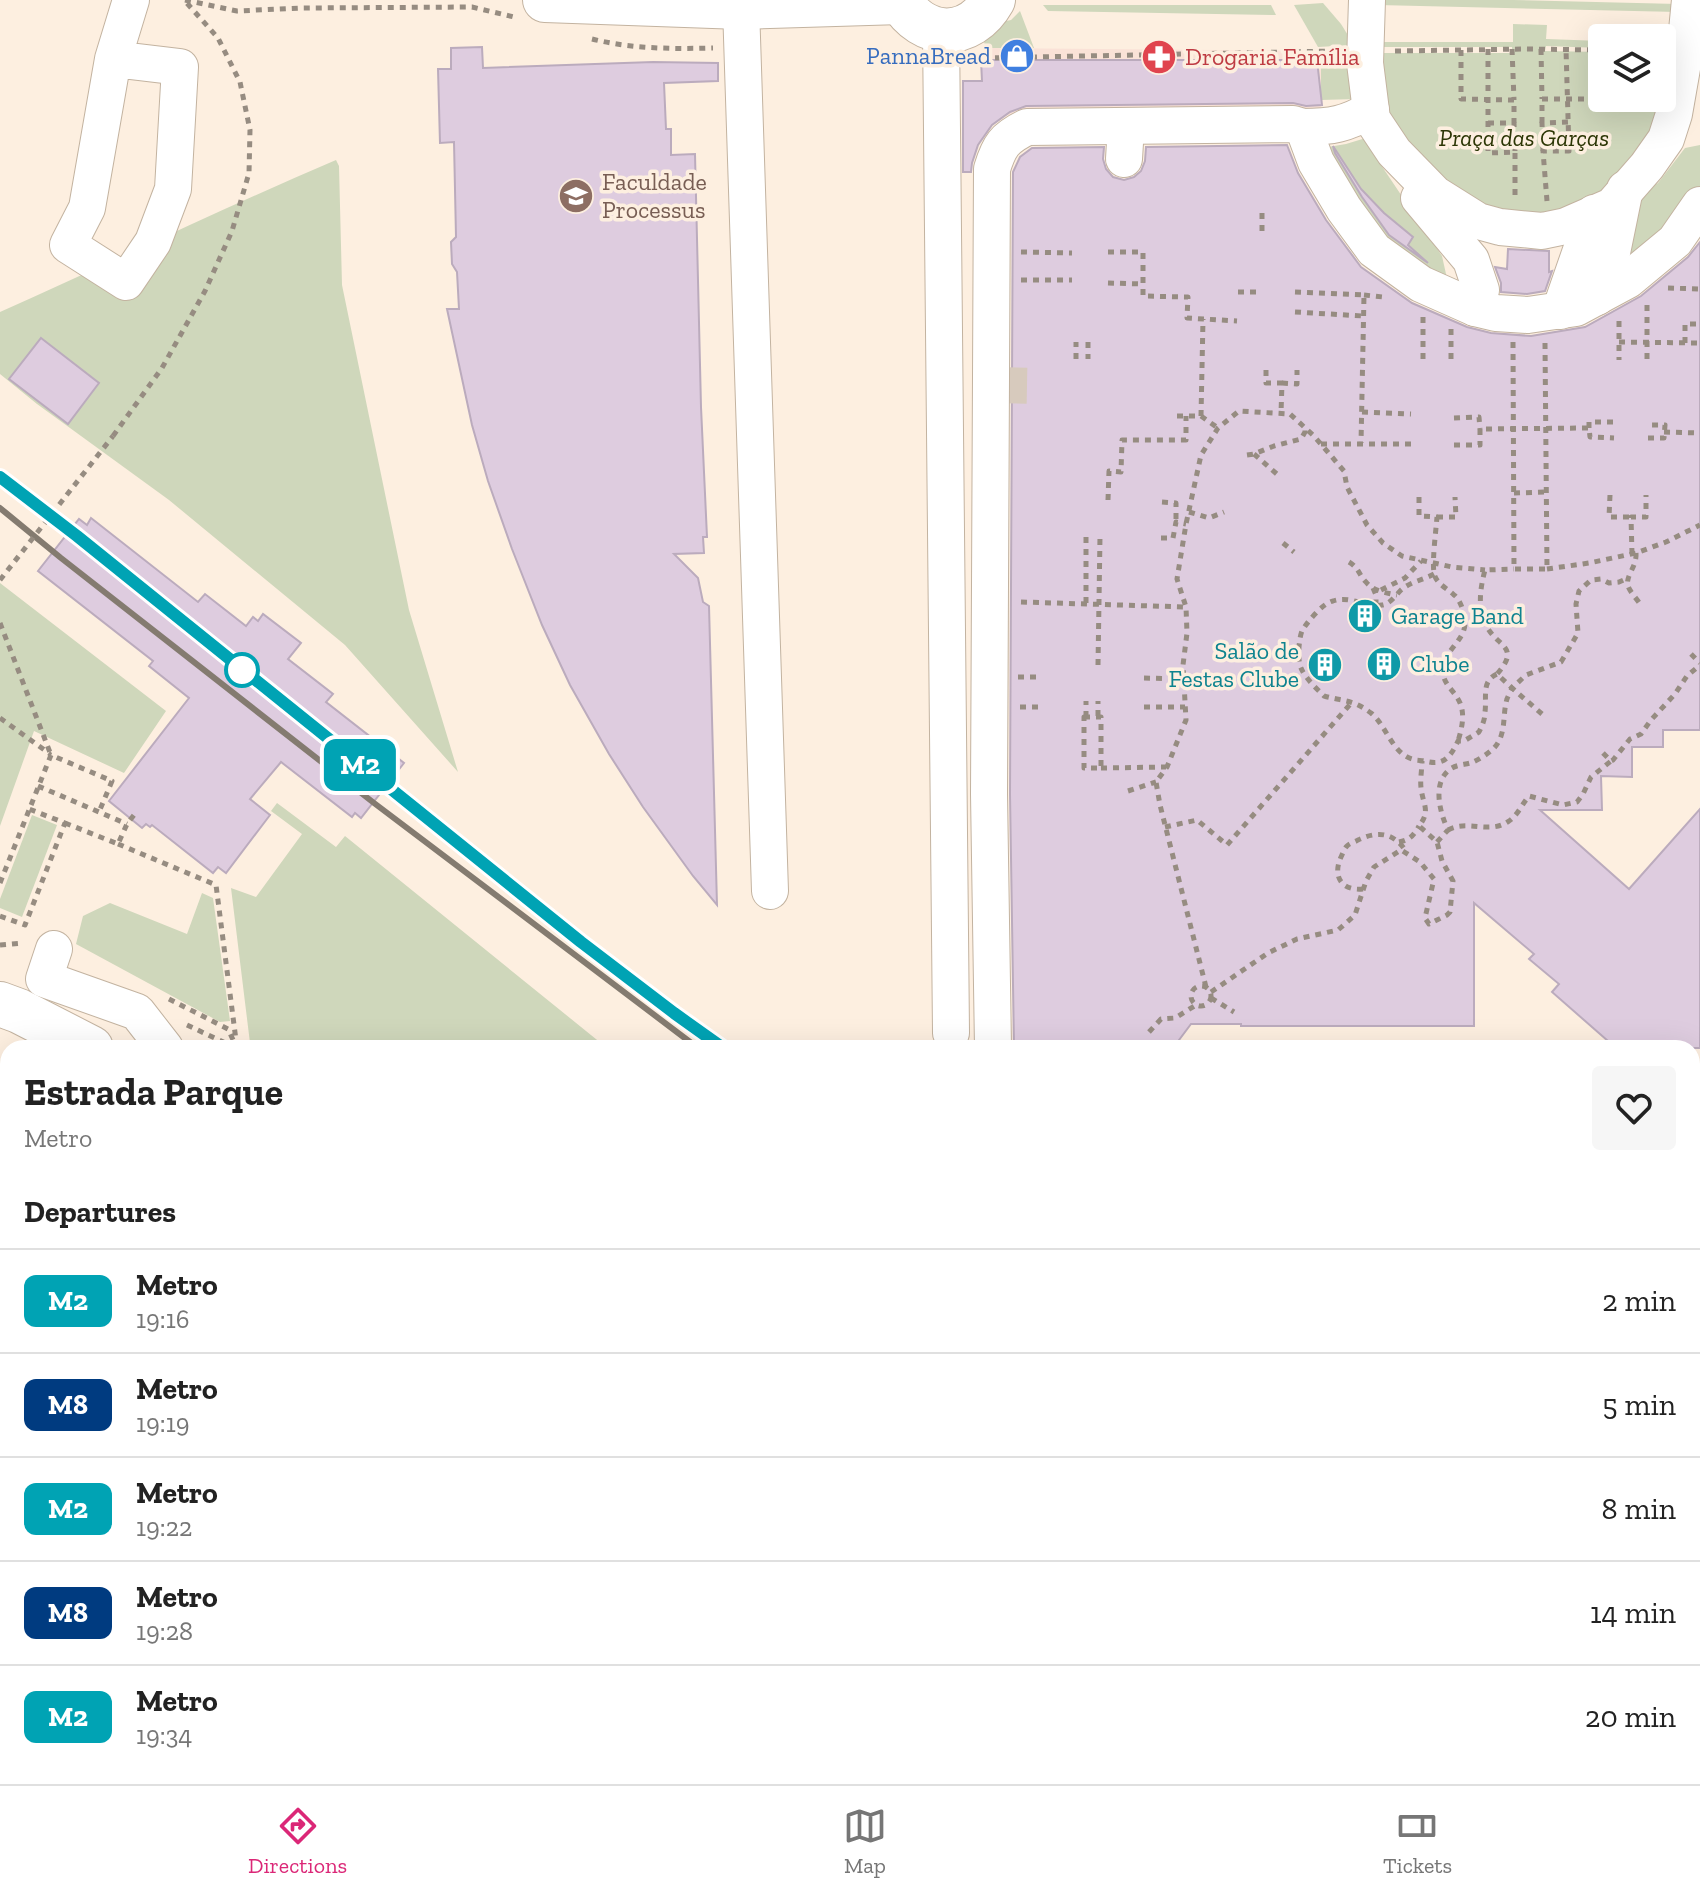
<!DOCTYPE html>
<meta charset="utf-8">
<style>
body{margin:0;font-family:"Zilla Slab",serif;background:#f6f6f6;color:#222;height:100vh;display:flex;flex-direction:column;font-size:30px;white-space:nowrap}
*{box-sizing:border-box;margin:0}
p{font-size:26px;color:#767676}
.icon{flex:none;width:44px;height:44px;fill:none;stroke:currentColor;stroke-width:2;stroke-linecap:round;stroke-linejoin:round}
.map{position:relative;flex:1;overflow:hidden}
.side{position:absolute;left:0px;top:1040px;width:1700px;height:744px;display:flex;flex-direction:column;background:#fff;border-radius:24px 24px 0 0;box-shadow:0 8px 32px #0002}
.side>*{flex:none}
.badge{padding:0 16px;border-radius:12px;font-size:28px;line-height:52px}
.fabs{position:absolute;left:1588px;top:24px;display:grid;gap:16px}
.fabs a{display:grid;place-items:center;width:88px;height:88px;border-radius:8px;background:#fff;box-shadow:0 8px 32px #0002;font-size:40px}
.map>.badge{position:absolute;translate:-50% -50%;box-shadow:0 0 0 4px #fff}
h2{padding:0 24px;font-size:30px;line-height:72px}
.round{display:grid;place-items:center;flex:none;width:84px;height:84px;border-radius:8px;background:#f6f6f6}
.head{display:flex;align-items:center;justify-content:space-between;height:136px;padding:0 24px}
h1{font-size:38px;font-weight:700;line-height:60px}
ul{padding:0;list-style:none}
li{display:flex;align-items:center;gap:24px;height:104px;padding:0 24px;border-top:2px solid #e0e0e0}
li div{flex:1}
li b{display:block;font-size:30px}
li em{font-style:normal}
li .badge{min-width:88px;font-weight:700;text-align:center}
.tab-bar{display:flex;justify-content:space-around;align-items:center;height:112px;border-top:2px solid #e0e0e0;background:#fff;font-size:22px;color:#767676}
.tab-bar a{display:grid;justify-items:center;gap:4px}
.tab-bar .active{color:#db2777}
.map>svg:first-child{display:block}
.commercial{fill:#fae2d7}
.green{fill:#cfd7bb}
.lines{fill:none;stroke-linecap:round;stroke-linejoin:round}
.stream{stroke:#85abc6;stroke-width:8}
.building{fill:#deccdf;stroke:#bbabbd;stroke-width:2}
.minor-tunnel{stroke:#d7cabd;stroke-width:36;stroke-dasharray:36 18;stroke-linecap:butt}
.minor-casing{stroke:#c3b3a0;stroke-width:38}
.major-casing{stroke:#c3b3a0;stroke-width:46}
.highway-casing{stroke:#c3b3a0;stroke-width:46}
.path{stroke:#968c81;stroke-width:5;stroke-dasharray:6 6;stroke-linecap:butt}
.minor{stroke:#fff;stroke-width:36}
.major{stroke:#fff;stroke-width:44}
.highway{stroke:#fff;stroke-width:44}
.rail{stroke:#847b70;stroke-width:6}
.path-bridge{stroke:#968c81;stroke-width:5;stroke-dasharray:6 6;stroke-linecap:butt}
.line-casing{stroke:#fff;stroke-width:18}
.line{stroke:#00a3b4;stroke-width:12}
.stop-dot{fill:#fff;stroke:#00a3b4;stroke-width:4}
.labels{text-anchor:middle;stroke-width:7;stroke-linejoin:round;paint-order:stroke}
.shop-label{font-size:24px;fill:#366cbe;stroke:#fdefe0;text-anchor:end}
.health-label{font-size:24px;fill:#be3a42;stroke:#fdefe0;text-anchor:start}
.park-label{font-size:24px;font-style:italic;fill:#2c3605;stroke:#fdefe0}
.education-label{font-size:24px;fill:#785e54;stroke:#fdefe0;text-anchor:start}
.culture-label{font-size:24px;fill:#0d838f;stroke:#fdefe0;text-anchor:start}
</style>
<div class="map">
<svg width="1700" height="1784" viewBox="0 0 1700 1784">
<rect width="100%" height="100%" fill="#fdefe0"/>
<polygon class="commercial" points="985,48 1321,51 1321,117 985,115 983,79"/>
<g class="green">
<polygon points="1378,0 1513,0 1678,4 1678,12 1378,5"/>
<polygon points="1323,3 1341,24 1354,45 1318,47 1294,5"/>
<polygon points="1043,5 1271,5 1276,15 1048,11"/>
<polygon points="1020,11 1034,48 985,48 982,26 1011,20"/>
<polygon points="1513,24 1547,25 1546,39 1602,41 1602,48 1546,46 1545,51 1602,52 1602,98 1662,98 1662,52 1677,53 1667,116 1607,203 1549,230 1493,218 1392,138 1368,53 1512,53 1512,47 1378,47 1378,42 1513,42"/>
<polygon points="1321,60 1356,60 1356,99 1321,100"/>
<polygon points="1369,137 1381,165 1442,256 1448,283 1382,246 1322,148 1346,144"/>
<polygon points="1700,145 1700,189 1628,270 1628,246 1643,192 1658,183 1685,148"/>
<path d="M 336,160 L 339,166 L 342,285 L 409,610 L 458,772 L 345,645 L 169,500 L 37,404 L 0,374 L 0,312 C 112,262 223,208 336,160 Z"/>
<polygon points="0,583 166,711 124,773 34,731 0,826"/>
<polygon points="277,803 336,847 345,836 607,1048 260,1048 250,1043 231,888 256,897 302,834 271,811"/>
<polygon points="32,815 57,825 22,917 0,908 0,899"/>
<polygon points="202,893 213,898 230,1021 220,1022 76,944 83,916 110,903 187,934"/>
<polygon points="1700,1216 1700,1304 1692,1286 1692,1226"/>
<polygon points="839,1776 1341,1776 1350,1784 850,1784"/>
</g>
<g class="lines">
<polyline class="stream" points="0,1441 8,1443"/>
</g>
<g class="building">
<polygon points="482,47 483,68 653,62 718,63 718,81 664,83 666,129 671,129 671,155 695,154 701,407 707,537 703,537 704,553 674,554 698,578 703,602 709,606 717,905 693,876 643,807 609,754 570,685 542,625 512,549 488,481 472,425 447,309 459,309 457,272 452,264 451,242 456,237 454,142 440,143 438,69 451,69 451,48"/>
<polygon points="981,60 1317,60 1322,105 1306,106 1293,103 1026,106 1010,112 992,125 978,145 972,163 971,172 963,172 963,81 982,81"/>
<polygon points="1287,145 1298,173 1326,220 1361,267 1412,303 1467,327 1491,333 1531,336 1585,327 1641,296 1688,257 1700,242 1700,730 1663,730 1663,747 1632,747 1632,777 1601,776 1602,810 1540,810 1629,889 1700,809 1700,1048 1616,1048 1552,992 1559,984 1529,959 1534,954 1474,903 1474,1026 1241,1026 1241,1024 1191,1024 1173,1048 1014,1048 1010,794 1013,172 1020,157 1032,148 1104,147 1103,159 1106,169 1113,177 1124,180 1134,177 1141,171 1145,161 1146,147"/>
<polygon points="1333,146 1361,189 1384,213 1413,237 1408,245 1428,263 1389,235 1362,197 1335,153"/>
<polygon points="1508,249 1549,251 1549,272 1552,271 1545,291 1527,294 1501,292 1501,283 1495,267 1507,269"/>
<polygon points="41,338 99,383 68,424 9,379"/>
<polygon points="91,518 198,602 205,594 246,626 253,617 258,621 263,614 301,643 288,659 333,694 326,702 404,763 361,818 355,813 352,817 281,762 250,799 270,815 226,873 218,867 213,873 152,825 150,827 146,824 142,828 109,801 189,698 149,666 153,661 38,571 79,519 87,525"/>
</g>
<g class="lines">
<polyline class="minor-tunnel" points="991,385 1043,386"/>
<g class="minor-casing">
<g id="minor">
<polyline points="1367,0 1365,63 1372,119 1394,152 1435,194 1478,221 1500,227 1542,231 1566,226 1612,206 1647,166 1666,139 1674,114 1685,51 1690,0"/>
<polyline points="741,7 770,891"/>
<polyline points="941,30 951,1033"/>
<polyline points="113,59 180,67 173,189 153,242 126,282 68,245 87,208 113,59 131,0"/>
<path d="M 1303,127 C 1332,127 1346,124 1371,110"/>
<polyline points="1124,159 1126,126"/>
<polyline points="1419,198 1471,260 1481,290 1475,308"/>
<polyline points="1597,297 1606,282 1625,189"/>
<polyline points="1560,311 1594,213"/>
<polyline points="54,949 44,979 137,1012 165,1048"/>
<path d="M 993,1048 L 989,794 L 992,169 C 999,146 1004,138 1027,127 L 1293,124 L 1303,127 L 1316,162 L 1344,209 L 1374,250 L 1421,284 L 1475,308 L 1496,313 L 1528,315 L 1576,308 L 1628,280 L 1675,241 L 1700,205"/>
<polyline points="1692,1094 1700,1084"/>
<polyline points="0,1239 8,1242"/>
<polyline points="1692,1723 1700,1725"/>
<polyline points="1659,1776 1686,1784"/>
</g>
</g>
<g class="major-casing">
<g id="major">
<polyline points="545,0 741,7 901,2"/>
<path d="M 900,0 C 923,40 970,41 993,0"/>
<polyline points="0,1004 19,1011 91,1048"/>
<polyline points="0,1404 8,1407"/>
<polyline points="804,1776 815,1784"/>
</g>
</g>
<g class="highway-casing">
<g id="highway">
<polyline points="0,1142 8,1145"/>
<polyline points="0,1264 8,1267"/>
<polyline points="0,1342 8,1343"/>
<polyline points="1692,1367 1700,1357"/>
<polyline points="1692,1489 1700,1468"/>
<polyline points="1692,1582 1700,1604"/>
<polyline points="1692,1686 1700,1688"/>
<polyline points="961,1776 967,1784"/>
<polyline points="1381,1776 1388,1784"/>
<polyline points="1564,1776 1589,1784"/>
</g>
</g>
<g class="path">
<polyline points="185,0 237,11 301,8 472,7 514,17"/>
<path d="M 592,39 C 632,49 672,49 713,48"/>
<polyline points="1488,49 1488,153 1515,152 1515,197"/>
<polyline points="1512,49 1514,100"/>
<polyline points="1541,49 1542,99"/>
<polyline points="1461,50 1461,99 1514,100 1514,123"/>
<polyline points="1395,51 1526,49 1602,50"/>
<polyline points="983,58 1337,51"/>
<polyline points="1488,123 1514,123 1515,152"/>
<polyline points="1542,123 1542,99 1594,99 1593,50"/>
<polyline points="1543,151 1542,123 1568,122"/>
<polyline points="1547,201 1543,151 1569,151 1566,49"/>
<polyline points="1262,213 1262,233"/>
<polyline points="1021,252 1072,253"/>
<polyline points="1108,252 1143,252 1143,296 1188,297 1187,318 1237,321"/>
<polyline points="1021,280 1072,280"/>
<polyline points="1108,283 1143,284"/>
<polyline points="1668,288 1700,289"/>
<polyline points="1238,292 1259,292"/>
<polyline points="1295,292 1364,295 1361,443"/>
<polyline points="1364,295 1383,297"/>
<polyline points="1295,312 1363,316"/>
<polyline points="1423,317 1423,364"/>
<polyline points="1619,321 1619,360"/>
<polyline points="1451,329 1451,364"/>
<polyline points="1088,342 1088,359"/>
<polyline points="1513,342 1514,569 1547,569 1545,343"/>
<polyline points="1619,342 1700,343"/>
<polyline points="1685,343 1685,324 1700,324"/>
<polyline points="1076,359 1076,342"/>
<polyline points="1647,359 1647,304"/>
<polyline points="1266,370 1266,383 1282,383 1281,413"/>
<polyline points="1282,383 1297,384 1297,370"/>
<polyline points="1362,412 1411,414"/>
<polyline points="1177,416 1201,416 1203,319"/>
<polyline points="1201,416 1218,428"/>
<polyline points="1454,418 1479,417 1480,429"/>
<polyline points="1589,428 1589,422 1613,422"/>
<polyline points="1664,432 1700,433"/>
<polyline points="113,436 162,368 205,291 232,231 249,173 250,130 240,82 218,38 185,1"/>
<polyline points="1648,438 1664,438 1665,425 1648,425"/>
<polyline points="1321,444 1411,444"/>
<polyline points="1454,445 1480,445 1480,429 1589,428 1590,437 1614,438"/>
<polyline points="1254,454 1278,475"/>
<polyline points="1247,455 1254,454 1274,446 1301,439 1305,432 1305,428"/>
<polyline points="1514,493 1547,492"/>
<polyline points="1610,495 1609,517 1631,517"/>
<path d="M 1419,497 L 1419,516 L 1437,517 C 1436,530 1432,561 1434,573 C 1436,584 1447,588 1454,595 C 1461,600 1465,615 1465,623 C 1465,642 1440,653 1443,673 C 1444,684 1453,690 1458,699 C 1466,712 1462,728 1458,741"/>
<polyline points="1108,500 1109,471 1121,472 1122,440 1186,440 1186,416"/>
<polyline points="1162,502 1176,503 1176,522"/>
<polyline points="1189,512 1209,518 1224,512"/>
<polyline points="1437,517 1456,517 1455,497"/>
<polyline points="1161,538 1173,538 1176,522 1186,524"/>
<polyline points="1283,543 1294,552"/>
<path d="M 1636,553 C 1637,567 1625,576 1628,586 C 1630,592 1637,599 1640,604"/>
<polyline points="1632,554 1631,517 1646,517 1646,495"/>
<path d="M 1349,562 C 1359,568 1359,575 1366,582 C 1373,591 1387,593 1397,595"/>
<polyline points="1547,569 1589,563 1636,553 1666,542 1700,525"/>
<path d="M 1434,574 C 1423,580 1410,582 1401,590 C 1395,596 1390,604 1382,605 C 1367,608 1350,595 1333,601 C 1323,603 1307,622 1302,631 C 1299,638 1297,660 1301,668 C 1305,678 1317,689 1324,696 C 1346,702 1352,699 1371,713 C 1386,725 1392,753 1412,759 C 1416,761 1421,760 1425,761 C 1443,766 1450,758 1458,741 L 1464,741 L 1479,732 C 1482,726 1485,720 1485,712 C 1487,697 1481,681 1497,674"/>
<polyline points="1373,588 1376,595 1376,606"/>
<polyline points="1381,590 1405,578 1421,561"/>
<polyline points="1021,602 1186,607"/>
<polyline points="1086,603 1086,536"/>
<polyline points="0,623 51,755"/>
<polyline points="1691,654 1700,663"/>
<polyline points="1098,665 1100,536"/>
<polyline points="1018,677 1042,677"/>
<polyline points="1144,678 1184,679"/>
<polyline points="1020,707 1043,707"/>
<polyline points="1144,707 1185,707"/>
<polyline points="1542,714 1512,688 1526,675 1561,662 1578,633 1576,604 1579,591 1591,580 1601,579 1609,583 1619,582 1628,578"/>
<polyline points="1098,716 1098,701"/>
<rect x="1084" y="717" width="17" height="51"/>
<polyline points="1086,717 1086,701"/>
<polyline points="0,718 50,754"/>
<polyline points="1603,753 1611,761 1613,760 1630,739 1641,734 1651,720 1675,694 1687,676 1700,665"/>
<polyline points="1101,768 1166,767"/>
<polyline points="38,786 127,824"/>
<polyline points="1128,791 1156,782"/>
<polyline points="65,823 118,844 127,824 134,815"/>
<polyline points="1165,827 1197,820 1227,845 1353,701"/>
<path d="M 1448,830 C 1468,819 1490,835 1509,821 C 1518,815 1522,804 1529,796 L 1563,805 L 1577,802 L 1583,794 L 1591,777 L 1611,761"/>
<path d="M 1399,842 C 1410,840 1414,835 1419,826"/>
<path d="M 1437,842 L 1448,830 C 1440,813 1432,784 1449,770 C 1456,764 1466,765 1473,762 C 1480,759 1489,753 1494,748 C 1507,734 1502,715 1507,699 C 1507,698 1512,689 1512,688 L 1497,674 C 1521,647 1498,647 1487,627 C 1477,609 1480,589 1485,570 L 1514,569"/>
<polyline points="118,844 216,885 237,1048"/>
<polyline points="0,883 51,755 112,781 99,812"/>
<path d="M 1363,889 C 1342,891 1332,877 1341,857 C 1343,853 1344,849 1347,846 C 1350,843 1355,842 1358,840 C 1379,830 1395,833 1407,853"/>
<polyline points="0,916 25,925 65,823 29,809"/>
<polyline points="0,945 23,943"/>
<circle cx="1201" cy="996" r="10"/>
<polyline points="1206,987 1160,805 1156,782 1167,767 1186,720 1183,665 1187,633 1186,607 1177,579 1186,524 1201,455 1218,428 1239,411 1290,414 1314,436 1344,471 1347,487 1367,525 1383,543 1402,556 1452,567 1485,570"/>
<path d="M 1211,992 L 1268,953 L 1297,939 L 1338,930 L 1355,915 L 1366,881 L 1374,867 L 1401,850 L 1420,862 L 1434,879 L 1425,918 L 1429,924 L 1447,915 L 1450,912 L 1453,881 L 1442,861 L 1437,842 L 1419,826 C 1431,811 1423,805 1421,788 C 1420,779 1422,769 1422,761"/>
<polyline points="1211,998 1234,1012"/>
<polyline points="169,999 228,1029 235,1044"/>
<polyline points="187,1025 236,1048"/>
<polyline points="1149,1032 1161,1019 1175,1018 1196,1005"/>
<polyline points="1692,1179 1700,1170"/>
<polyline points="0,1476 8,1479"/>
<polyline points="725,1776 737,1784"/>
</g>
<use href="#minor" class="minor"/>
<use href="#major" class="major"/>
<use href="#highway" class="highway"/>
<g class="rail">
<polyline points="0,477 77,536 581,942 674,1013 723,1048"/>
<polyline points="0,508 61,558 374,803 698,1048"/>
</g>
<polyline class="path-bridge" points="0,580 113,436"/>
</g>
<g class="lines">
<g class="line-casing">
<polyline id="line" points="0,477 77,536 581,942 674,1013 723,1048"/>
</g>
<use href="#line" class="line"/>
</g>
<defs>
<g id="shop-disc" transform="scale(1.8)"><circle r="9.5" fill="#3f7fe0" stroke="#fdefe0"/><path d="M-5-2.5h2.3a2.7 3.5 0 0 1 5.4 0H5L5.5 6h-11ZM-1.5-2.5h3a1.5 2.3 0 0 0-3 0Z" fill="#fff"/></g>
<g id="pharmacy-disc" transform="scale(1.8)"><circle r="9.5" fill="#e0444e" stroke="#fdefe0"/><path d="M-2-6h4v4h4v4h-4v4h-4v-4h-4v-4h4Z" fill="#fff"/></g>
<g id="university-disc" transform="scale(1.8)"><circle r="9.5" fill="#8d6e63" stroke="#fdefe0"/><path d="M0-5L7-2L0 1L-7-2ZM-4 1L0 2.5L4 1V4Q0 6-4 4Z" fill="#fff"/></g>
<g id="building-disc" transform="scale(1.8)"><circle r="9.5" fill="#0f9aa8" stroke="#fdefe0"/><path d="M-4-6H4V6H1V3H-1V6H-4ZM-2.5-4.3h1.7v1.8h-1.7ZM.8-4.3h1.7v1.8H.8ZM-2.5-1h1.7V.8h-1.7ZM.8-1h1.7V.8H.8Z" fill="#fff"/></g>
</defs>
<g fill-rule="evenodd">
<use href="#shop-disc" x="1017" y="56"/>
<use href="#pharmacy-disc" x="1159" y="57"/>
<use href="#university-disc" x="576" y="196"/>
<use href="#building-disc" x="1365" y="616"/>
<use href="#building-disc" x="1384" y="664"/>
<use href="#building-disc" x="1325" y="665"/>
</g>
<circle class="stop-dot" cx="242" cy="670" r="16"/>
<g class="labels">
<g class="shop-label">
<text x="991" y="64">PannaBread</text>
</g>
<g class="health-label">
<text x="1185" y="65">Drogaria Família</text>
</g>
<g class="park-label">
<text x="1524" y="146">Praça das Garças</text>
</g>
<g class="education-label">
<text x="602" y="190">Faculdade<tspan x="602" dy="28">Processus</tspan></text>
</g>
<g class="culture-label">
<text x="1391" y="624">Garage Band</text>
<text x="1299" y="659" text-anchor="end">Salão de<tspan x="1299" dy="28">Festas Clube</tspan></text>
<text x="1410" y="672">Clube</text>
</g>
</g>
</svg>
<div class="fabs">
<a><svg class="icon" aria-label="layers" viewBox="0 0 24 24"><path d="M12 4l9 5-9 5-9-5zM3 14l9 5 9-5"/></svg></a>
</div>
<b class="badge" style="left:360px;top:765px;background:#00a3b4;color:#fff">M2</b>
<section class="side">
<div class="head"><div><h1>Estrada Parque</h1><p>Metro</p></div><a class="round"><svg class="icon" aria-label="heart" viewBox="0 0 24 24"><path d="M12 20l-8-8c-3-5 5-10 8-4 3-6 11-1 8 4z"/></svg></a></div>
<h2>Departures</h2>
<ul>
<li><span class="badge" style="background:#00a3b4;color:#fff">M2</span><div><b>Metro</b><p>19:16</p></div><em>2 min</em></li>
<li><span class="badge" style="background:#003b80;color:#fff">M8</span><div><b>Metro</b><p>19:19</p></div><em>5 min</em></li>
<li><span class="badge" style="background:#00a3b4;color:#fff">M2</span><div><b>Metro</b><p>19:22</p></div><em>8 min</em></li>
<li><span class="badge" style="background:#003b80;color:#fff">M8</span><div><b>Metro</b><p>19:28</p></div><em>14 min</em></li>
<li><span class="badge" style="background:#00a3b4;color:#fff">M2</span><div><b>Metro</b><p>19:34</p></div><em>20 min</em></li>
</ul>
</section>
</div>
<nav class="tab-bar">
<a class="active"><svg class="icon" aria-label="directions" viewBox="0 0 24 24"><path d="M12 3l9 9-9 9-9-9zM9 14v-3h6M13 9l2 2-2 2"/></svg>Directions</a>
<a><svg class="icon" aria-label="map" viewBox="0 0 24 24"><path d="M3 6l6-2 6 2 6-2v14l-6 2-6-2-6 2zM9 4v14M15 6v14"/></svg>Map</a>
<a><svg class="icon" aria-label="tickets" viewBox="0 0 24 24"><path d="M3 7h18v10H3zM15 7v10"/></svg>Tickets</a>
</nav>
